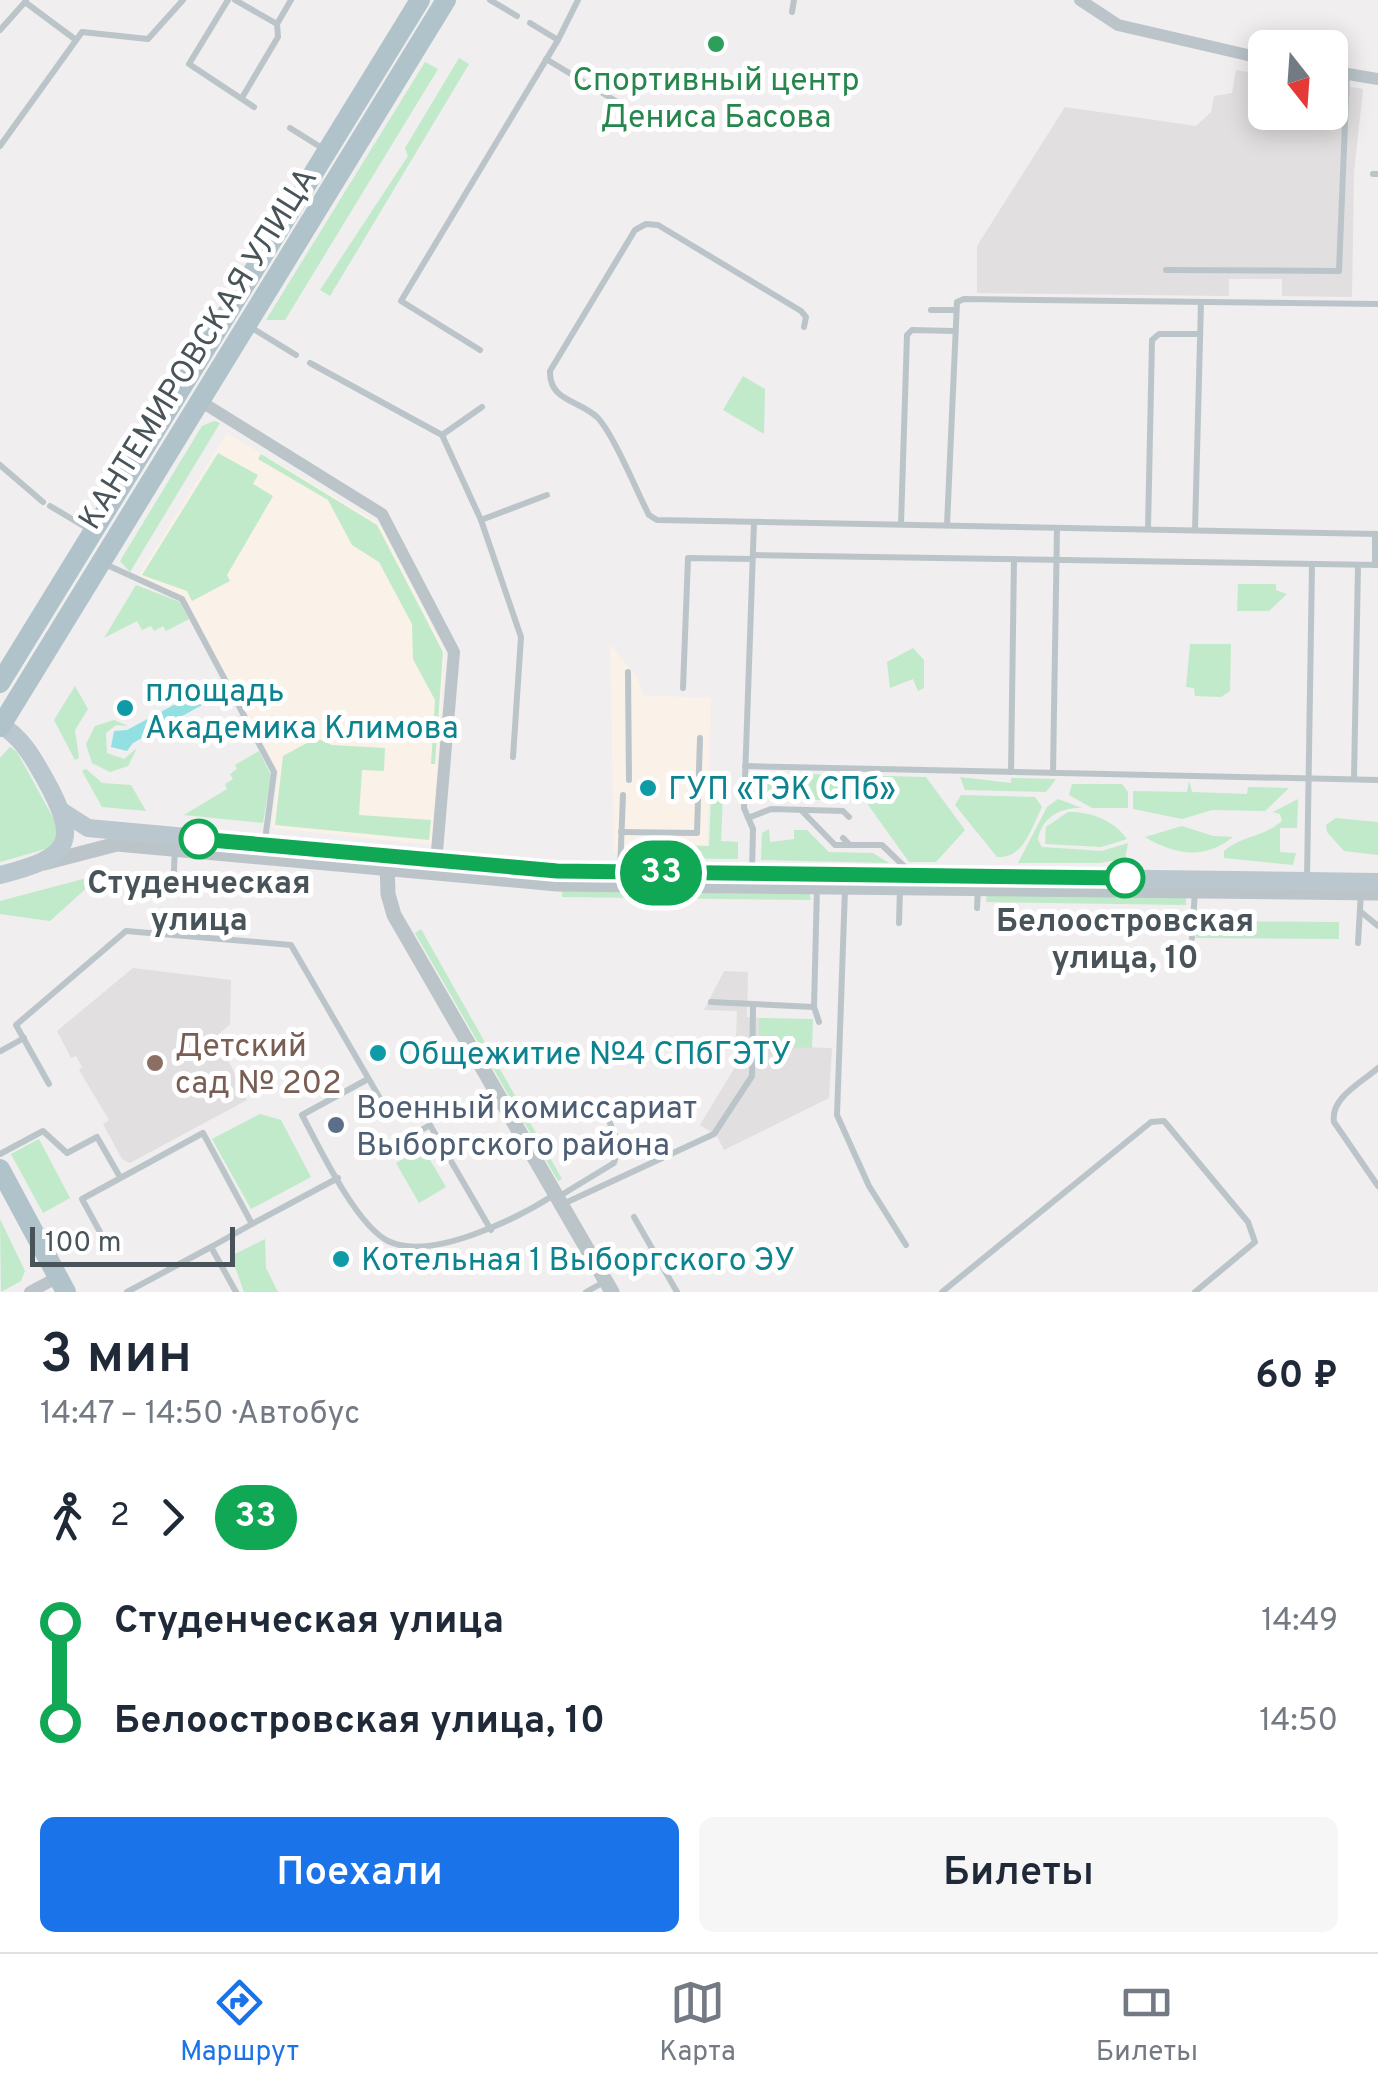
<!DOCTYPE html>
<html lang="ru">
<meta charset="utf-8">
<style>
body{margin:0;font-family:Overpass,sans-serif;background:#f6f6f7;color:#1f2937;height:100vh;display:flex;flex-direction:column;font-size:38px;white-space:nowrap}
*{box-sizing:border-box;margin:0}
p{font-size:32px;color:#747a83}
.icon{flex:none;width:55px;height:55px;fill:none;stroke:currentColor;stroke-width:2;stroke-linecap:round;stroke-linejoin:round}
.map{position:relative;height:1292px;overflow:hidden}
.drawer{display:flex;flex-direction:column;background:#fff;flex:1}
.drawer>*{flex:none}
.badge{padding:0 20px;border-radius:32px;font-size:35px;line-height:65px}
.needle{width:65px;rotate:163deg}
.fabs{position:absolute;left:1248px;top:30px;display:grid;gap:20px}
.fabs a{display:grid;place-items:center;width:100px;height:100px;border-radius:15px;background:#fff;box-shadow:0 5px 25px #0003;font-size:50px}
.scale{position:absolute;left:30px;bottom:25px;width:205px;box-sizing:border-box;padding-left:10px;border:5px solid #485459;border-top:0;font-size:28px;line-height:35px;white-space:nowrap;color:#485459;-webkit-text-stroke:8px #fff;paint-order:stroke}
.map>.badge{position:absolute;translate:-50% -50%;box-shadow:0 0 0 5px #fff}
.legs{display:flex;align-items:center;gap:15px;height:110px;padding:0 40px;font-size:32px}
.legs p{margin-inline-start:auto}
.summary{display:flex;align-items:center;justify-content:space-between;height:170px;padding:0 40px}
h1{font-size:55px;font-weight:600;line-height:75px}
.button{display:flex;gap:20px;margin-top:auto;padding:20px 40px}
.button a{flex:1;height:115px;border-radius:15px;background:#1a73e8;color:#fff;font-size:40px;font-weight:600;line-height:115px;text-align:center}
.button a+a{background:#f6f6f7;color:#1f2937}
ul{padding:0 40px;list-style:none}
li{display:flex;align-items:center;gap:35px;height:100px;font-size:38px}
li i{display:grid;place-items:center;width:15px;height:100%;margin:0 12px;background:currentColor}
li i::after{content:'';width:25px;height:25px;margin:-12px;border:8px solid;border-radius:50%;background:#fff}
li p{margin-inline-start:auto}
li:first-child i{background:linear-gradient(#0000 50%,currentColor 0)}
li:last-child i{background:linear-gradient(currentColor 50%,#0000 0)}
.tabs{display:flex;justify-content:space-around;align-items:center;height:140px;border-top:2px solid #e0e1e3;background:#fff;font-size:28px;color:#747a83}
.tabs a{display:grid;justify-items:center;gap:5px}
.tabs .on{color:#1a73e8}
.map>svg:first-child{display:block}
.commercial{fill:#faf1e8}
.education{fill:#e1dfe0}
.green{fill:#c0eac9}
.water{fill:#92e0e2}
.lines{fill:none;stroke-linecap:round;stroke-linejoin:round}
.service{stroke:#bbc5c9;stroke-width:6}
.minor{stroke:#bbc5c9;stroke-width:12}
.tertiary{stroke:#bbc5c9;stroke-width:15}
.secondary{stroke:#bbc7ce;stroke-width:18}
.primary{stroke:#b0c2ca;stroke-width:20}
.line-1-casing{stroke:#fff;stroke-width:22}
.line-1{stroke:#10a855;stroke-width:15}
.leisure-dot{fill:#2e9e5b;stroke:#fff;stroke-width:4}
.culture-dot{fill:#0f9aa8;stroke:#fff;stroke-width:4}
.stop-1-dot{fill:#fff;stroke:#10a855;stroke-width:5}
.education-dot{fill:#8d6e63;stroke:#fff;stroke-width:4}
.service-dot{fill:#5c6f8a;stroke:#fff;stroke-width:4}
.labels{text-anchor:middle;stroke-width:10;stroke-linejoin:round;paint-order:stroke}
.leisure-label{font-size:32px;fill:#27864d;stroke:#fff}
.street-label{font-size:32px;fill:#485459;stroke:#fff}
.culture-label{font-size:32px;fill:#0d838f;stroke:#fff;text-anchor:start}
.stop-label{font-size:32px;font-weight:bold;fill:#485459;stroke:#fff}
.education-label{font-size:32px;fill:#785e54;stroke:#fff;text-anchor:start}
.service-label{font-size:32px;fill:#4e5e75;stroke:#fff;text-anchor:start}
</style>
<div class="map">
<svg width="1378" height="1292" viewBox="0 0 1378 1292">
<rect width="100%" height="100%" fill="#f0eeee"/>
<g class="commercial">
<polygon points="227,433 379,523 445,651 432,845 272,828 278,772 183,596 138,576"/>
<polygon points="610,644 638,678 643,695 711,698 707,856 614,853"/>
</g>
<g class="education">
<polygon points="1255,68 1265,70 1265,112 1330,112 1330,83 1363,89 1354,173 1352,297 1282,296 1282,279 1229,279 1229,296 977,293 977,246 1065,107 1196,126 1211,112 1214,96 1232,93 1236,70 1254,73"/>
<polygon points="133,968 231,980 230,1024 217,1036 247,1100 130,1163 122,1159 103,1124 109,1120 79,1070 82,1067 76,1056 71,1058 57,1031"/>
<polygon points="724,971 748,972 747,1017 759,1018 759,1046 832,1048 829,1098 724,1150 717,1136 700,1125 735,1067 737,1011 704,1010"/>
</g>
<g class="green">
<polygon points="459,58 469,64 330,296 320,290 408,156 405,148"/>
<polygon points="425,62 438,69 285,320 266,320"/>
<polygon points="743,376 765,389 764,434 723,410"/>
<polygon points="214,421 220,423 130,572 120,561 202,426"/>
<polygon points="218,453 258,475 253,484 273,496 227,575 230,581 192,601 187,591 142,575"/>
<polygon points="261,454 377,525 443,652 435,764 431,764 435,700 413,659 412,624 379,562 352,545 328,500 258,459"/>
<polygon points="1238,584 1276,584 1276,590 1287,594 1269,611 1237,611"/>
<polygon points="136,585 180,602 189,619 166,631 163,626 154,631 151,626 142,630 137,621 104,638"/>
<polygon points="1190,644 1231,644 1230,691 1221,697 1195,696 1194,688 1186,687"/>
<polygon points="913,648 924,660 924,688 918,691 913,679 890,688 887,662"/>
<polygon points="75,686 88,709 75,730 79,758 75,760 54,720"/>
<polygon points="114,720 128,726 116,725 106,733 107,753 124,759 137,748 128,766 110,772 92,763 86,744 95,726"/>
<polygon points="316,738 332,745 385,748 384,771 362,770 359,815 431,820 429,840 275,825 283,756"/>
<polygon points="10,747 17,752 56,823 58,836 49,848 0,862 0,758"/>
<polygon points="259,751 271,775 263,823 184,815 227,789 225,784 233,779 230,774 237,769 235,765"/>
<polygon points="86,769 102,783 131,785 146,811 102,807 82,771"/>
<polygon points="759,773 926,777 965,830 936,862 909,862 866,802 753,797 753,779"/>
<polygon points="960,777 1011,783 1011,778 1056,779 1046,792 965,790"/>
<polygon points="1189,781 1192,792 1247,794 1248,787 1289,788 1265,811 1212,810 1182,819 1133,809 1133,791 1187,792"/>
<polygon points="1072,784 1122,784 1128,792 1128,808 1092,808 1069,795"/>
<polygon points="711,794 723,794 721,841 738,842 738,859 638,858 635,843 709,846"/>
<path d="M 961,795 L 1035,797 L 1042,807 C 1031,828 1024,859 997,857 L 955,805 Z"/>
<path d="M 1058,799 L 1082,808 C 1061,807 1041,817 1038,840 L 1042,847 L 1102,851 L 1128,843 L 1125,859 L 1099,863 L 1018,863 L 1047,807 Z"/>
<path d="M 1298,799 L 1297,828 L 1280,828 L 1280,852 L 1296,853 L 1293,865 L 1224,858 L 1224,851 C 1245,834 1260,839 1282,821 L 1280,814 L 1273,812 Z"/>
<path d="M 1068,812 C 1091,812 1112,819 1127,839 L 1101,847 L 1045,844 L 1046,827 Z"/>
<polygon points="1336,818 1378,822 1378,855 1344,851 1327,832 1326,825"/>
<path d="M 1182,826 L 1213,836 L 1233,837 C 1204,860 1175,855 1145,837 Z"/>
<polygon points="769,829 770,842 794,839 794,830 807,830 829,852 873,853 889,863 761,860 762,833"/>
<polygon points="102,874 50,921 0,914 0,901"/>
<polygon points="562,889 809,891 811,900 562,897"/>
<polygon points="987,894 1186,897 1186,905 986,902"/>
<polygon points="1196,921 1339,922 1339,939 1196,938"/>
<polygon points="421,929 562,1179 558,1181 415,933"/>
<polygon points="759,1018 813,1019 812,1048 759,1046"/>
<polygon points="260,1114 281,1120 311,1177 251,1209 212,1139"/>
<polygon points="39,1139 70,1198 43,1213 11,1154"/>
<polygon points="423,1148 446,1187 419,1203 396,1163"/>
<polygon points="0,1219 25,1271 21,1281 1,1292"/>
<polygon points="265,1239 266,1268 278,1292 244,1292 231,1256"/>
</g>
<polygon class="water" points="198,692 204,704 133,743 127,751 111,747 114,731 127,730"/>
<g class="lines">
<g class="service">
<polyline points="228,0 189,64 254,107"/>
<polyline points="235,0 277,24"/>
<polyline points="490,0 517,16"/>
<polyline points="25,2 76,40"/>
<polyline points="792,12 794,0"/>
<polyline points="0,30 26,1"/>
<polyline points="558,40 578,0"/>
<polyline points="546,59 619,103"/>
<polyline points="243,96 278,37 277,24 291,0"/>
<polyline points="290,128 322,148"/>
<polyline points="0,146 82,32 148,39 183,0"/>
<polyline points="1373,174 1378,174"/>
<polyline points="1166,270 1339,271 1347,74"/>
<polyline points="931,310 953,310"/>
<path d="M 804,327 L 806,317 L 801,311 L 658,225 L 646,224 L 635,230 L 550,371 C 549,401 579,400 597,417 C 613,433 637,492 649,515 L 657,520 L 1378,534"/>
<polyline points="252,328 296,355"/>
<polyline points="480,350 401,301 558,40 530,23"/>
<polyline points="310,363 442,435 481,520 521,637 513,757"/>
<polyline points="442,435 482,407"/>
<polyline points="0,465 43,502"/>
<polyline points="50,506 92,531"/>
<polyline points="481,520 547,495"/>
<polyline points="901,524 907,335 912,330 953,331"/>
<polyline points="947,525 957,302 964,299 1378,304"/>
<polyline points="1148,529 1152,340 1159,334 1200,334"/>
<polyline points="1195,530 1201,302"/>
<polyline points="753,555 1378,565"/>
<polyline points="107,565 182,599 274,772 265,840"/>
<polyline points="1375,565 1375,534"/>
<polyline points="628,672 629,780"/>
<polyline points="683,688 688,558 752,559"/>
<polyline points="745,766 1378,780"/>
<polyline points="1011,772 1014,559"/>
<polyline points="1053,773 1057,528"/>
<polyline points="1354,779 1358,565"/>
<polyline points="801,810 835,845 849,845"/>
<polyline points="748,818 771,809 843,811 849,817"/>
<polyline points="621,832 697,833 700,738"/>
<polyline points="843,838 850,845 882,845 910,872"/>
<polyline points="752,870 753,829 744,808 754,522"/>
<polyline points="620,871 623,795"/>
<polyline points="1307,879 1312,564"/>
<polyline points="845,889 837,1115 869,1186 906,1245"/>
<polyline points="173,891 175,848"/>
<polyline points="977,908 978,888"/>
<polyline points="1361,912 1378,926"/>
<polyline points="899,923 900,889"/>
<polyline points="1192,938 1195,890"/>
<polyline points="1358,943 1361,892"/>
<polyline points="711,1002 814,1007 819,1022"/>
<polyline points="814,1007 817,887"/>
<polyline points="1,1051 24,1038"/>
<path d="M 1378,1068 C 1361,1083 1330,1098 1334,1122 L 1378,1186"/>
<path d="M 368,1079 L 302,1115 C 319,1147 356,1225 388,1241 C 431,1262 518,1218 554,1195"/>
<polyline points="49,1084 16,1025 126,931 291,945 385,1107"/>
<polyline points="399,1143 430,1125 491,1230"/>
<polyline points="0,1154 43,1131 67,1153 97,1137 120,1177"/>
<polyline points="558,1197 614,1163 619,1144 606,1114"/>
<polyline points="563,1204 714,1134 752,1076 753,1006"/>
<polyline points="634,1217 677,1292"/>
<polyline points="100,1232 82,1199 203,1133 252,1224 338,1178"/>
<polyline points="127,1292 211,1247"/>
<polyline points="236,1292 211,1247 252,1224"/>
<polyline points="586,1292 604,1282"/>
<polyline points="942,1292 1151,1122 1164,1121 1248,1222 1255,1242 1195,1292"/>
</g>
<g class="minor">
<polyline points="1080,0 1118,25 1265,59"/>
<polyline points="1330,71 1378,79"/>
<polyline points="200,401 382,514 454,652 436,863"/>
<polyline points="30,1292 58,1277"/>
</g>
<g class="tertiary">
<polyline points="387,862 388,894 394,915 612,1292"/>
<polyline points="44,863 117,844 557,884 1378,893"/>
</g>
<g class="secondary">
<path d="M 0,724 C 23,739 32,756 45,779 C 81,844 70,857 0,875"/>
<polyline points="63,812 88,828 557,871 1378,882"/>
</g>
<g class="primary">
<polyline points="0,683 420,0"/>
<polyline points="0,727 446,0"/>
<polyline points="0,1169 66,1292"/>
</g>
</g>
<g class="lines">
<g class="line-1-casing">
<polyline id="line-1" points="199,839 557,871 1125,878"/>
</g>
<use href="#line-1" class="line-1"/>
</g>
<circle class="leisure-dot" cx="716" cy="44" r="10"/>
<g class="culture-dot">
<circle cx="125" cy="708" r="10"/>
<circle cx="648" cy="788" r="10"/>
<circle cx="378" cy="1053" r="10"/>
<circle cx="341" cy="1259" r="10"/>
</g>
<g class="stop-1-dot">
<circle cx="199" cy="839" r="18"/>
<circle cx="1125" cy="878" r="18"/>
</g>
<circle class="education-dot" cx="155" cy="1063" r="10"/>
<circle class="service-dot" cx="336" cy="1125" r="10"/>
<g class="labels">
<g class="leisure-label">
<text x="716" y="90">Спортивный центр<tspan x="716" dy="37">Дениса Басова</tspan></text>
</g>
<g class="street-label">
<text transform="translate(197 348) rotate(-58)" y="11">КАНТЕМИРОВСКАЯ УЛИЦА</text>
</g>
<g class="culture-label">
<text x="145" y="701">площадь<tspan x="145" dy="37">Академика Климова</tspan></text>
<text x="668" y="799">ГУП «ТЭК СПб»</text>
<text x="398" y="1064">Общежитие №4 СПбГЭТУ</text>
<text x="361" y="1270">Котельная 1 Выборгского ЭУ</text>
</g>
<g class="stop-label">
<text x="199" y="893">Студенческая<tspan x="199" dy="37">улица</tspan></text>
<text x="1125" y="931">Белоостровская<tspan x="1125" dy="37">улица, 10</tspan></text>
</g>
<g class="education-label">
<text x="175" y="1056">Детский<tspan x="175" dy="37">сад № 202</tspan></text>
</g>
<g class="service-label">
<text x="356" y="1118">Военный комиссариат<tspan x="356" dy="37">Выборгского района</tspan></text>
</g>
</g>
</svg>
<div class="fabs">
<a><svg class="needle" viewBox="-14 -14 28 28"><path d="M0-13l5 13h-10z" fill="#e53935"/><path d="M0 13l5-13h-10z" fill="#747a83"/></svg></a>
</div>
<div class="scale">100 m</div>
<b class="badge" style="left:661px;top:873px;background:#10a855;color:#fff">33</b>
</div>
<section class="drawer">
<div class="summary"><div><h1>3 мин</h1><p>14:47 – 14:50 · Автобус</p></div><b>60 ₽</b></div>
<div class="legs"><svg class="icon" aria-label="walk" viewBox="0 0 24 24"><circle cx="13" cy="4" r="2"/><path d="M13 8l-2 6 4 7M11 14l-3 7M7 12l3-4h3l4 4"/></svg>2<svg class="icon" aria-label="forward" viewBox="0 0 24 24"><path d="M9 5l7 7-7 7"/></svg><b class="badge" style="background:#10a855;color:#fff">33</b></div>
<ul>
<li><i style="color:#10a855"></i><b>Студенческая улица</b><p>14:49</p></li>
<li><i style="color:#10a855"></i><b>Белоостровская улица, 10</b><p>14:50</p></li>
</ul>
<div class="button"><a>Поехали</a><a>Билеты</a></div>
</section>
<nav class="tabs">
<a class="on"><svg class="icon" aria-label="directions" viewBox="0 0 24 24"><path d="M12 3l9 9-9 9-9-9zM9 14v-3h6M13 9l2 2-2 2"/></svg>Маршрут</a>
<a><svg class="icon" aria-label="map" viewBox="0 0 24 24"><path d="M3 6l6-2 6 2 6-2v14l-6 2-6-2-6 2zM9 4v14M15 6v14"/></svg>Карта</a>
<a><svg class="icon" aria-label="tickets" viewBox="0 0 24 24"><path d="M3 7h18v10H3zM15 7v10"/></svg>Билеты</a>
</nav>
